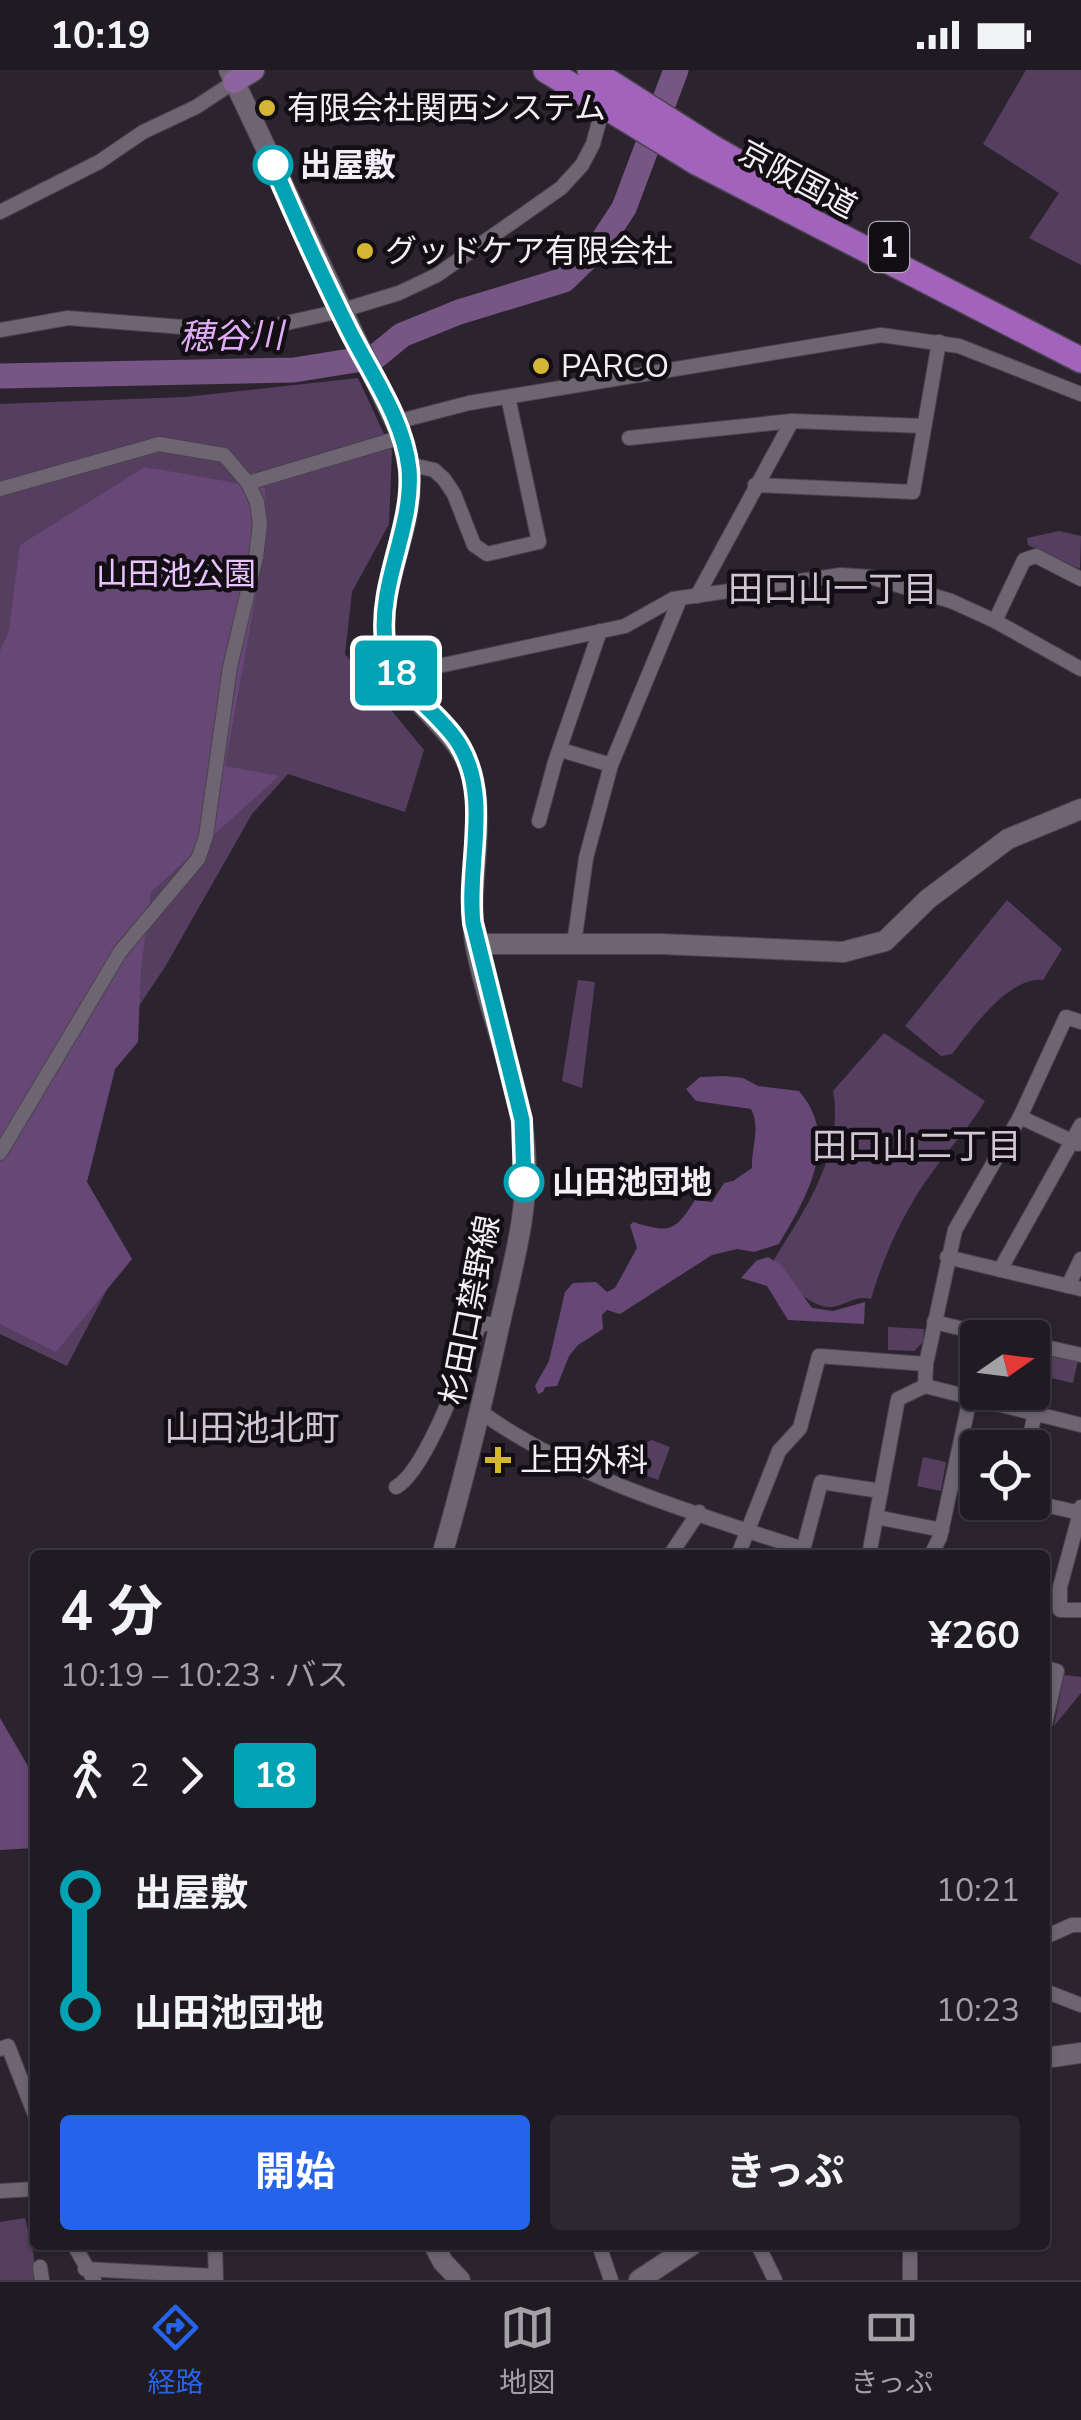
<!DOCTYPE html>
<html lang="ja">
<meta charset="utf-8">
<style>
body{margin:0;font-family:"Nunito Sans","Noto Sans JP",sans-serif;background:#2d2830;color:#f1f3f6;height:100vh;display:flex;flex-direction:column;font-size:38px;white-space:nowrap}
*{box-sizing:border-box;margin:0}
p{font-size:32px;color:#a2a1a6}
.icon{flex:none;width:55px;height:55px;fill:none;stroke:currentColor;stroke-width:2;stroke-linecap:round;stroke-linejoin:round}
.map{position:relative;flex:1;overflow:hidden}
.drawer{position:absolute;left:30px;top:1480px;width:1020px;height:700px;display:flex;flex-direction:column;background:#201b23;border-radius:10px;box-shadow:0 2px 8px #0004,0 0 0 2px #3d3941}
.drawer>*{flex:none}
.badge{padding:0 20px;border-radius:8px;font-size:35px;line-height:65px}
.needle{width:65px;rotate:76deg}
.buttons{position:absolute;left:960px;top:1250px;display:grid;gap:20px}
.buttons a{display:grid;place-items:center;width:90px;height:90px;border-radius:10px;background:#201b23;box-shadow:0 2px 8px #0004,0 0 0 2px #3d3941;font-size:50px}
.map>.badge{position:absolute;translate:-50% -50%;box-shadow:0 0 0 5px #fff}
.legs{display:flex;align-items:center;gap:15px;height:110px;padding:0 30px;font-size:32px}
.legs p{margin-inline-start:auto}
.headline{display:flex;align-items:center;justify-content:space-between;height:170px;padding:0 30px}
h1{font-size:55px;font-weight:700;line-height:75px}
.action{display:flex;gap:20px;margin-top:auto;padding:20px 30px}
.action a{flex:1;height:115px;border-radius:10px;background:#2563eb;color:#fff;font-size:40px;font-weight:700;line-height:115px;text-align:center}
.action a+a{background:#2d2830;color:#f1f3f6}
ul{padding:0 30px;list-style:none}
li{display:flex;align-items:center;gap:35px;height:120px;font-size:38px}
li i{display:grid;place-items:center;width:15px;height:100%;margin:0 12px;background:currentColor}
li i::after{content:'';width:25px;height:25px;margin:-12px;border:8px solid;border-radius:50%;background:#201b23}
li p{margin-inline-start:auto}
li:first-child i{background:linear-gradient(#0000 50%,currentColor 0)}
li:last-child i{background:linear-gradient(currentColor 50%,#0000 0)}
.status{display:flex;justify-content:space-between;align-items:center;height:70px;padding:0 50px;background:#201b23;direction:ltr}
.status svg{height:28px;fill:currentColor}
.tabs{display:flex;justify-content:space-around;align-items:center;height:140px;border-top:2px solid #3d3941;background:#201b23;font-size:28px;color:#a2a1a6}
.tabs a{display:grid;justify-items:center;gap:5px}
.tabs .current{color:#2563eb}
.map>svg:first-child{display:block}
.green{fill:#563e60}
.forest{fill:#674775}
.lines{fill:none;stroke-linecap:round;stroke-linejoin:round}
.river{stroke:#775685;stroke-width:25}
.street-casing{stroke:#4a434d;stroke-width:16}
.secondary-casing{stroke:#4a434d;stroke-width:22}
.primary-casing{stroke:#4a434d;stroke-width:25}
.highway-casing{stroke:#4a434d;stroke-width:28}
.street{stroke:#6d6572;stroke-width:14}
.secondary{stroke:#6d6572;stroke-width:20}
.primary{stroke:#8c649e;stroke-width:22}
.highway{stroke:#a163bb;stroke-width:25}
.line-1-casing{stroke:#fff;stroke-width:22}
.line-1{stroke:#00a3b4;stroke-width:15}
.poi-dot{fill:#d5b534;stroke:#120e13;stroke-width:4}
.stop-1-dot{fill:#fff;stroke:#00a3b4;stroke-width:5}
.labels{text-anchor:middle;stroke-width:9;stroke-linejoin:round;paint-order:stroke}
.shield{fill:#120e13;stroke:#b0abb2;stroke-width:2.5}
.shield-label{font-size:30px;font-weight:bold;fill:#f3eef6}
.poi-label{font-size:32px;fill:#f3eef6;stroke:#120e13;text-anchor:start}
.stop-label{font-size:32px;font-weight:bold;fill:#f3eef6;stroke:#120e13;text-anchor:start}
.street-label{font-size:32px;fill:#f3eef6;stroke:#120e13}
.park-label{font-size:32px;fill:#eac2fc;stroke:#120e13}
.water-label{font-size:35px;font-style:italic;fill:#e0adf6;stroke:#120e13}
.neighbourhood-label{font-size:35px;fill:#cfc5d3;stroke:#120e13}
</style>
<div class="status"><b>10:19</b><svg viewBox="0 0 49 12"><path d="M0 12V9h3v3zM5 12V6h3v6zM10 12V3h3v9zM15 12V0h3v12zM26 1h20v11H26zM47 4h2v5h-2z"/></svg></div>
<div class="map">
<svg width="1081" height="2210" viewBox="0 0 1081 2210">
<rect width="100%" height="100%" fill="#2b242f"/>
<g class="green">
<polygon points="1026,0 1081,0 1081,195 1029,168 1059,123 983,74"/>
<polygon points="358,308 392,381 389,454 352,522 345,584 424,680 405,742 288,704 252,744 165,897 102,991 76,1115 124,1187 67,1296 0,1264 0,334 185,327"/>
<polygon points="1059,461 1081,466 1080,499 1028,475 1027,468"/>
<path d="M 1007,830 L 1062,879 L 1043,910 C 1009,906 971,960 952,984 L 941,986 L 905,956 Z"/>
<polygon points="578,910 595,912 582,1018 562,1011"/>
<path d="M 884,963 L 985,1031 C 969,1058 951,1076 933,1101 C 905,1139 884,1184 871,1229 C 855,1225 847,1235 832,1237 C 810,1239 785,1209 770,1196 C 802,1144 845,1085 833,1021 Z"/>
<polygon points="888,1257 924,1259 923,1272 914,1281 888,1280"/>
<polygon points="1047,1283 1078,1290 1073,1313 1042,1306"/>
<polygon points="652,1370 670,1377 658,1410 629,1399 637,1377"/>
<polygon points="923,1387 946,1392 941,1421 917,1416"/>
<polygon points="1064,1605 1081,1607 1081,1623 1054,1656"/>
<polygon points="25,2148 33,2180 36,2210 0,2210 0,2152"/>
</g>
<g class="forest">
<polygon points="145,397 265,418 265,475 225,696 279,706 151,822 141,898 138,972 115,999 87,1112 132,1189 56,1282 0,1254 0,581 9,561 20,475"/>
<path d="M 725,1006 L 743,1008 L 758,1016 L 799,1021 C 841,1069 807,1127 779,1174 L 754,1182 L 737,1179 L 712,1185 L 620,1244 L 607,1240 L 602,1245 L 603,1259 L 578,1275 L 569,1286 L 557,1316 L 545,1317 L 543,1322 L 538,1324 L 535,1316 L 549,1291 L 565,1222 L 573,1213 L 596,1212 L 607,1222 L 615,1218 L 637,1178 L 630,1155 L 633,1152 C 669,1163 674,1163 695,1130 L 712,1132 L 724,1113 L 733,1111 L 752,1098 C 751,1079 761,1057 751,1039 L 696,1031 L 686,1019 L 700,1007 Z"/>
<polygon points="768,1187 781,1195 812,1238 833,1241 865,1232 864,1254 788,1250 767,1216 741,1208 756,1191"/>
<polygon points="0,1648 35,1708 35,1778 0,1780"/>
</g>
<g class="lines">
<polyline class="river" points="0,306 294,300 375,287 402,265 459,242 564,210 599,176 624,138 676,0"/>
<g class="street-casing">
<g id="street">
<polyline points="0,142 99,92 143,62 196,37 234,12"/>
<polyline points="0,260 68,248 246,262 340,241 399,223 437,205 561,118 582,95 593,74 605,30"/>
<polyline points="396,352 469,333 881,265 959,276 1081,324"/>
<polyline points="629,368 792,351 924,356"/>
<polyline points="408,394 434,400 444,409 454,424 474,475 487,484 539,472 508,327"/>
<polyline points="248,413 392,370"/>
<polyline points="755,415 913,422 939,272"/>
<polyline points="0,419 159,374 224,385 248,413 257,432 260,454 256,487 230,597 206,766 198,789 120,882 0,1083"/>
<polyline points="697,526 792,351"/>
<polyline points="995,551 1024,490 1036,486 1081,509"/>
<polyline points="397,605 625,556 673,529 841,505 871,507 951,531 995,551 1081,599"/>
<polyline points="561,680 611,695"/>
<polyline points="539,751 555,692 600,561"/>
<polyline points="574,874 586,788 611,695 680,529"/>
<polyline points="1020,1047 1078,1074"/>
<polyline points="947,1187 1081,1219"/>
<polyline points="1000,1200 1081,1055"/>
<polyline points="1068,1216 1081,1189"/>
<polyline points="934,1252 1002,1268"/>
<polyline points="1032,1274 1081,1285"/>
<polyline points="925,1316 926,1294 955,1160 1020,1047 1066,947 1081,952"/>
<path d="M 481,1342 C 572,1408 697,1444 803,1479"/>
<polyline points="1027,1378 1035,1344"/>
<polyline points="953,1413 978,1419"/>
<path d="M 396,1417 C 427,1400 465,1290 480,1254 L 499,1254"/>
<polyline points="1032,1432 1080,1443 1081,1437"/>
<polyline points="1080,1443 1060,1517 1060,1540 1081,1540"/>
<polyline points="876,1447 942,1460"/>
<polyline points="802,1484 821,1412 881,1421"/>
<polyline points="670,1485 699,1442"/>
<polyline points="738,1485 779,1381 800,1358 819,1286 926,1294"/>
<polyline points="869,1485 898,1329 925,1316 1081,1355"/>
<polyline points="931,1485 940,1467 970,1328"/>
<polyline points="1045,1598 1057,1601 1045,1654"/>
<polyline points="1045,1867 1072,1855 1081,1855"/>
<polyline points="1045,1921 1081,1935"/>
<polyline points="0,1979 8,1976 35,2045"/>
<polyline points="0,2121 35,2119"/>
<polyline points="74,2175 94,2210"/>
<polyline points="215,2175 216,2210"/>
<polyline points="599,2175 611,2210"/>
<polyline points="758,2175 775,2210"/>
<polyline points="40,2197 42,2210"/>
<polyline points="85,2199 215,2206"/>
<polyline points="910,2210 910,2175"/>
</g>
</g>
<g class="secondary-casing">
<g id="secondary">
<path d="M 229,0 L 402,367 C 406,384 411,401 410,419 C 408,472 376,521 386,575 C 397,632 462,655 474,713 C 484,765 467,819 475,872 C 487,941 519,1007 525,1078 C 530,1139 512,1198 499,1257 C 482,1334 464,1409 442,1485"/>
<polyline points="476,874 661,874 843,882 885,871 928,829 1008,769 1081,739"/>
<polyline points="1045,1988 1081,1983"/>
<polyline points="434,2175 443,2192 460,2210"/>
<polyline points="639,2210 692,2175"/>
</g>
</g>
<g class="primary-casing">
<polyline id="primary" points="234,12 253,0"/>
</g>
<g class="highway-casing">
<g id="highway">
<polyline points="546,0 698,93 1081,290"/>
<polyline points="590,0 713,78 802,129"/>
</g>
</g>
<use href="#street" class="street"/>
<use href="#secondary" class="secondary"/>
<use href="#primary" class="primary"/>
<use href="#highway" class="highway"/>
</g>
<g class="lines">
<g class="line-1-casing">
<path id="line-1" d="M 273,95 C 297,151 322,206 349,260 C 371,304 404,350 409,399 C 414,457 378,512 385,571 C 391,618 436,637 459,674 C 492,728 466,795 473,853 L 522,1050 L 524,1112"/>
</g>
<use href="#line-1" class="line-1"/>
</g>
<g class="poi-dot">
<circle cx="267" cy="38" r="10"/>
<circle cx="365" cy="181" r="10"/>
<circle cx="541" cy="296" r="10"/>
<path d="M493 1375h10v10h10v10h-10v10h-10v-10h-10v-10h10z"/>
</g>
<g class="stop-1-dot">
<circle cx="273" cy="95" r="18"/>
<circle cx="524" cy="1112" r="18"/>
</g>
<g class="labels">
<rect class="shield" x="869" y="152" width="40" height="50" rx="8"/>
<g class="shield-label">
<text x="889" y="187">1</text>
</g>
<g class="poi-label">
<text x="287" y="49">有限会社関西システム</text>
<text x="385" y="192">グッドケア有限会社</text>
<text x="561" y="307">PARCO</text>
<text x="520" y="1401">上田外科</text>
</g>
<g class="stop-label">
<text x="300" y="106">出屋敷</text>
<text x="552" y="1123">山田池団地</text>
</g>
<g class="street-label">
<text transform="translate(798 109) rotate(28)" y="11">京阪国道</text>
<text transform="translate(470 1240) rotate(-79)" y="11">杉田口禁野線</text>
</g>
<g class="park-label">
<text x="176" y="515">山田池公園</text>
</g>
<g class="water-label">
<text transform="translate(231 266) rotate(-1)" y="12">穂谷川</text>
</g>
<g class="neighbourhood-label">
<text x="833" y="531">田口山一丁目</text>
<text x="917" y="1088">田口山二丁目</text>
<text x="252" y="1370">山田池北町</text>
</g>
</g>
</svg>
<div class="buttons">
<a><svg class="needle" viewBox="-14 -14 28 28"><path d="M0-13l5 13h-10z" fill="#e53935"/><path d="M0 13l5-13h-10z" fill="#a2a1a6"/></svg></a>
<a><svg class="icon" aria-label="locate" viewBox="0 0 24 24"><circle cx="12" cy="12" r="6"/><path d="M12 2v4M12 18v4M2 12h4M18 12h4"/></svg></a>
</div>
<b class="badge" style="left:396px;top:603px;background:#00a3b4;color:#fff">18</b>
<section class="drawer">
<div class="headline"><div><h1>4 分</h1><p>10:19 – 10:23 · バス</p></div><b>¥260</b></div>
<div class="legs"><svg class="icon" aria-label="walk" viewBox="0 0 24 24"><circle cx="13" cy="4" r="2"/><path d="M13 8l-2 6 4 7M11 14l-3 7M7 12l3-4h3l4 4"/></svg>2<svg class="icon" aria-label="forward" viewBox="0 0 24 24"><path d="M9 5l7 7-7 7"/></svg><b class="badge" style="background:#00a3b4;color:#fff">18</b></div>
<ul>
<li><i style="color:#00a3b4"></i><b>出屋敷</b><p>10:21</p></li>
<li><i style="color:#00a3b4"></i><b>山田池団地</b><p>10:23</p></li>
</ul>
<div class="action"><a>開始</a><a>きっぷ</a></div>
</section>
</div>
<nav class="tabs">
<a class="current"><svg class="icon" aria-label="directions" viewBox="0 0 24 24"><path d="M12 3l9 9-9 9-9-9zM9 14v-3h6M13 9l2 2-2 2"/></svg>経路</a>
<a><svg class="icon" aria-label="map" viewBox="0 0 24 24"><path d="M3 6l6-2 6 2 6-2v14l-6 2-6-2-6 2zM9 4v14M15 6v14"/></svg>地図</a>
<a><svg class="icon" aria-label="tickets" viewBox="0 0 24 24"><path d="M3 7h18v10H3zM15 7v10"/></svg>きっぷ</a>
</nav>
